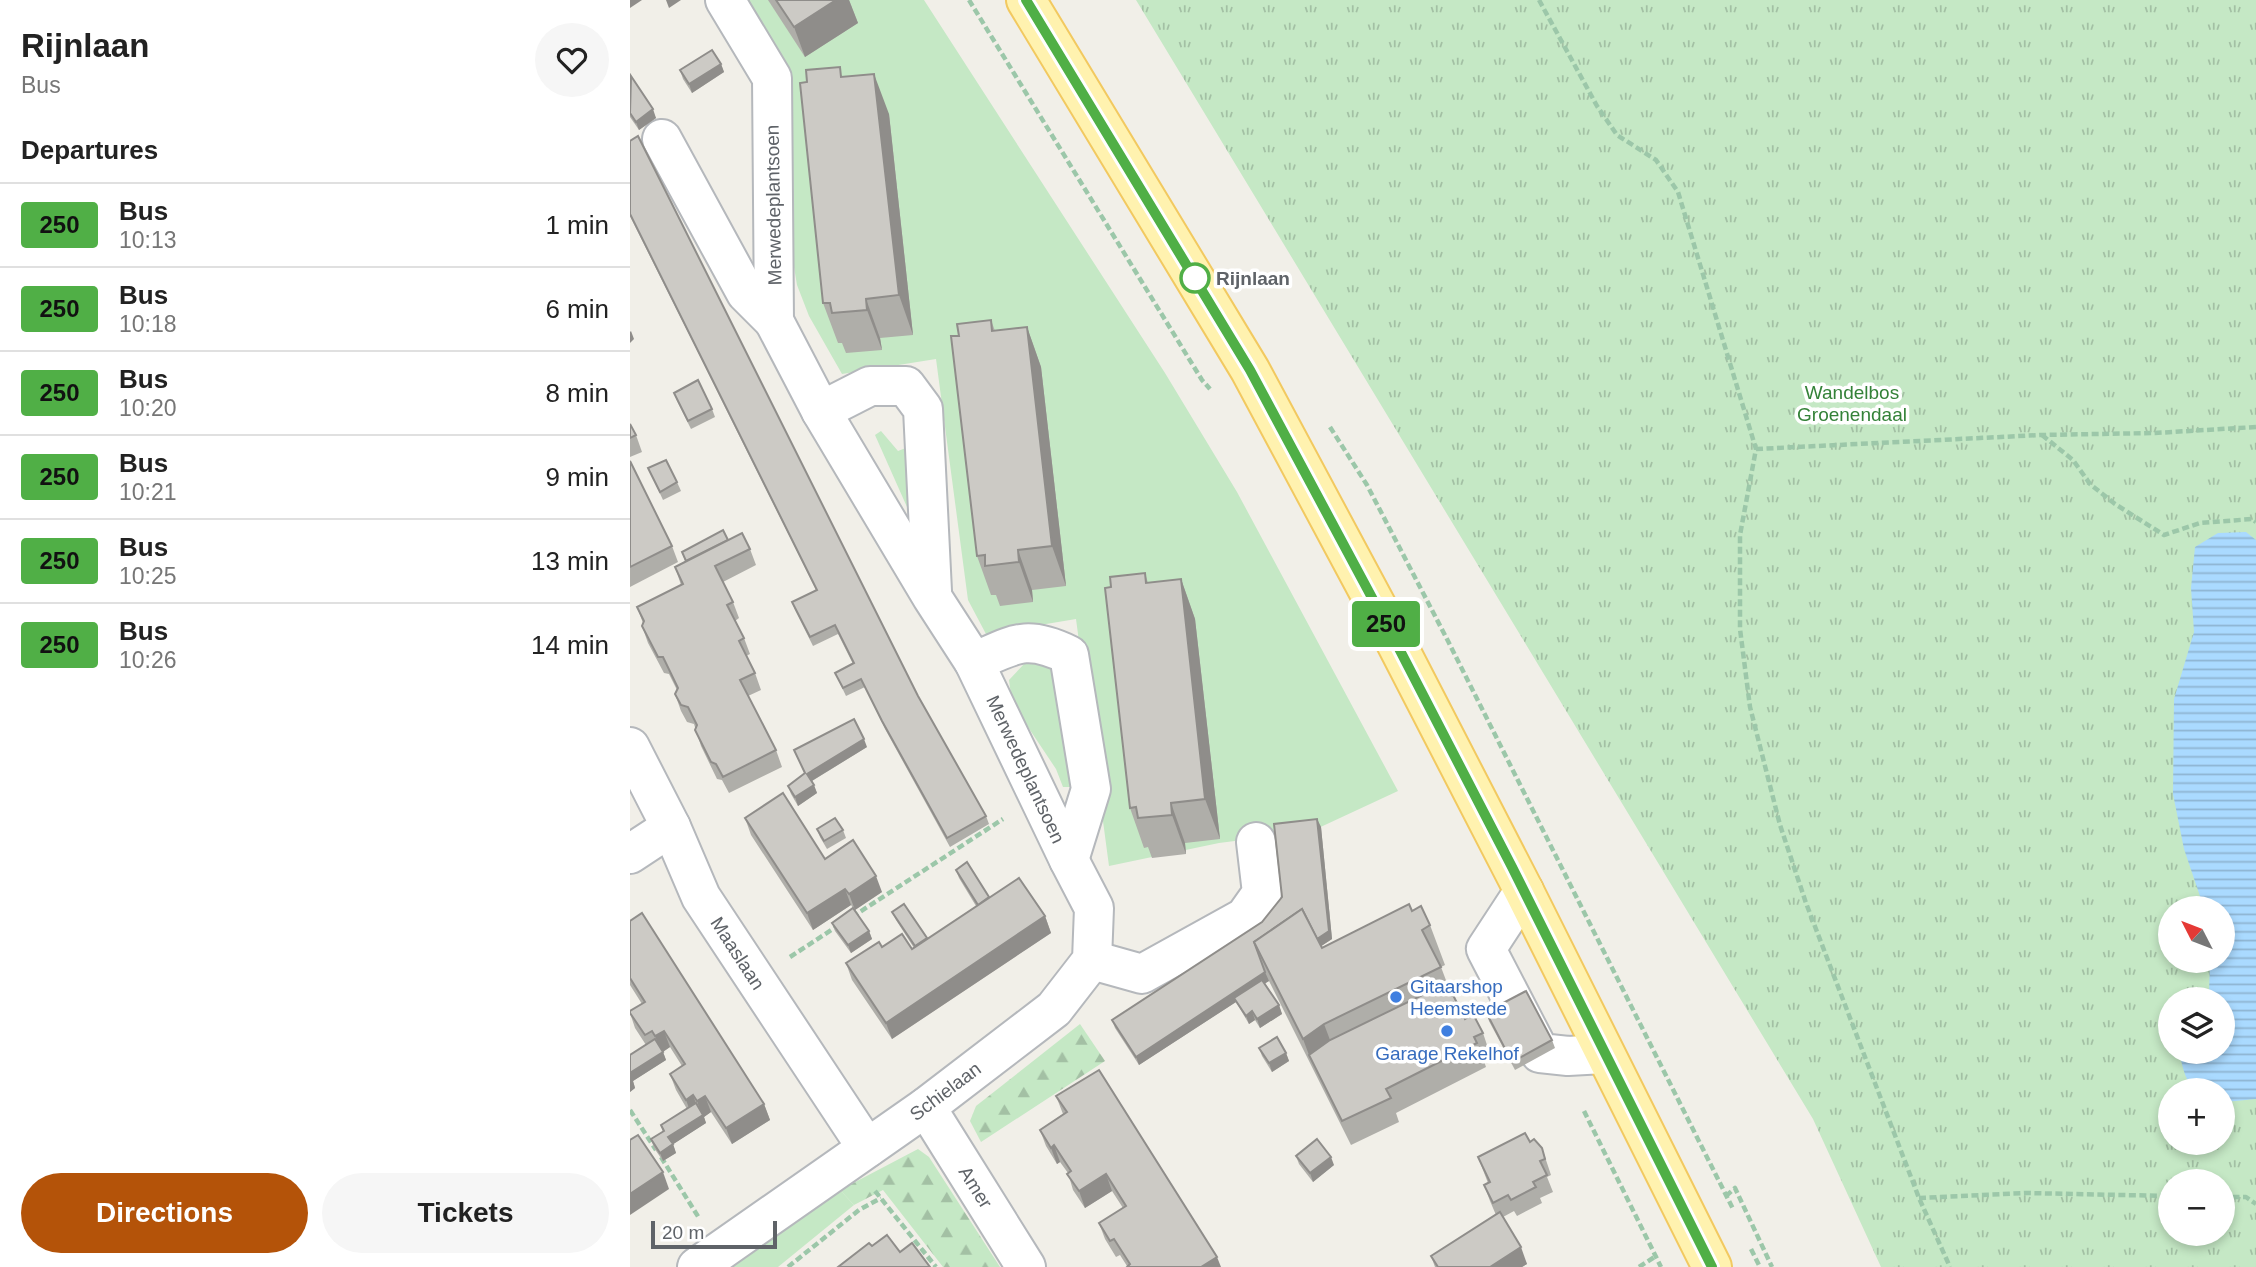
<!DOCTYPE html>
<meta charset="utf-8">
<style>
body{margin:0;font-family:Arial,sans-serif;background:#f6f6f6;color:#222;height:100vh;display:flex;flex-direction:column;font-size:26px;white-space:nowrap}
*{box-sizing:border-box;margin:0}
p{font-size:23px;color:#767676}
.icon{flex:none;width:38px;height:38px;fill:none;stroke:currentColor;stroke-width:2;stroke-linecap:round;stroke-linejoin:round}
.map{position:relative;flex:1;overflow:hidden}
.details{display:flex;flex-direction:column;background:#fff;width:630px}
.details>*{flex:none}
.badge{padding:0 14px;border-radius:5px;font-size:24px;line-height:46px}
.needle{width:46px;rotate:312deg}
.controls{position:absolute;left:1528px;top:896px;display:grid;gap:14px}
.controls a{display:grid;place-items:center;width:77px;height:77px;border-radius:50%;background:#fff;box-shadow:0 4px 10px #0003;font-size:35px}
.scale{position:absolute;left:21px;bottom:18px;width:126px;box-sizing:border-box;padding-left:7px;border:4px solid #5f6368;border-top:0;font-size:19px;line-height:24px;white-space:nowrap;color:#5f6368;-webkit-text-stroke:5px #fff;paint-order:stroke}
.map>.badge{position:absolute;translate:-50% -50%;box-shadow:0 0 0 4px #fff}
h2{padding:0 21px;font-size:26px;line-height:63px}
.round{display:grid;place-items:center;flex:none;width:74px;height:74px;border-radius:37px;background:#f6f6f6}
.head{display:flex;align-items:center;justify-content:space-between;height:119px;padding:0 21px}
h1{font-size:33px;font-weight:700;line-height:52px}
.button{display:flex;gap:14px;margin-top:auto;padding:14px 21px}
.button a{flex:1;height:80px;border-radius:42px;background:#b45309;color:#fff;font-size:28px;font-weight:700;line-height:80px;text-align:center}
.button a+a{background:#f6f6f6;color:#222}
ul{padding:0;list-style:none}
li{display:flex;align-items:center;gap:21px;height:84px;padding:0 21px;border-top:2px solid #e0e0e0}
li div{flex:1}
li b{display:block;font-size:26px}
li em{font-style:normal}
li .badge{min-width:77px;font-weight:700;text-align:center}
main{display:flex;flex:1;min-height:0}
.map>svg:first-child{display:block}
.green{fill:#c5e8c5}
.forest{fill:url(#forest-firs)}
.park{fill:url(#park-tufts);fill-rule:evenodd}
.water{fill:url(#water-rules)}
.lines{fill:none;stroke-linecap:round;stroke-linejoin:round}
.minor-casing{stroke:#b5b8bc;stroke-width:42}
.major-casing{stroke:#f2c960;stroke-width:42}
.path{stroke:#9cc7a9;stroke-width:4.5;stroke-dasharray:7 3.5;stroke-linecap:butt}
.minor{stroke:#fff;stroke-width:38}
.major{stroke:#fff2af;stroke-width:38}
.wall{fill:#afaea9}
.shaded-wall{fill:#8f8d8a}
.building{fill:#cccac5;stroke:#8f8d8a;stroke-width:2}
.line-casing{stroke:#fff;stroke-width:16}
.line{stroke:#50af46;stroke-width:10}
.stop-dot{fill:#fff;stroke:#50af46;stroke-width:3.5}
.shop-dot{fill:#3f7fe0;stroke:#fff;stroke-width:2.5}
.labels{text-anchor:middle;stroke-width:7;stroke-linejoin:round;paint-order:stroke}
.street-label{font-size:19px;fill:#5f6368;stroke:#fff}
.stop-label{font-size:19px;font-weight:bold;fill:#5f6368;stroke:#fff;text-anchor:start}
.park-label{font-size:19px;fill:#348238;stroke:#fff}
.shop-label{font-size:19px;fill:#366cbe;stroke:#fff;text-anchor:start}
</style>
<main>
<section class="details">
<div class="head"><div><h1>Rijnlaan</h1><p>Bus</p></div><a class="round"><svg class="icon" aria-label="heart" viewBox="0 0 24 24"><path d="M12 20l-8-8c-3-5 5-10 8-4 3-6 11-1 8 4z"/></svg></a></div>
<h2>Departures</h2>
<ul>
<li><span class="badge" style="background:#50af46;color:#111">250</span><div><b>Bus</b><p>10:13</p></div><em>1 min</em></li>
<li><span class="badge" style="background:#50af46;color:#111">250</span><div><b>Bus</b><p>10:18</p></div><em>6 min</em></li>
<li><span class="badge" style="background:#50af46;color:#111">250</span><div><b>Bus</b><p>10:20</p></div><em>8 min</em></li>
<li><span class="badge" style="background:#50af46;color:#111">250</span><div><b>Bus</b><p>10:21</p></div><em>9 min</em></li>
<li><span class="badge" style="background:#50af46;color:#111">250</span><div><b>Bus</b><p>10:25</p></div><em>13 min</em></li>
<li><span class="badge" style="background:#50af46;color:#111">250</span><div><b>Bus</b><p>10:26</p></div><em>14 min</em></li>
</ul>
<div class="button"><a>Directions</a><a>Tickets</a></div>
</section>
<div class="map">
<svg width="1626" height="1267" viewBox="0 0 1626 1267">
<defs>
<pattern id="forest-firs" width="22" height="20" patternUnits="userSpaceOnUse" patternTransform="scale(1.75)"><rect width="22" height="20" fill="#c5e8c5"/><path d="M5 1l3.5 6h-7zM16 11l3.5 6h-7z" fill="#a3c0a4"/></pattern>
<pattern id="park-tufts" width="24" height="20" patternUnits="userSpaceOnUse" patternTransform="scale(1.75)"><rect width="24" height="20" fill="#c5e8c5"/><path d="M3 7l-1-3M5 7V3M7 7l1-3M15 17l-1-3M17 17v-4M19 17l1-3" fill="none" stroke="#a3c0a4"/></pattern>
<pattern id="water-rules" width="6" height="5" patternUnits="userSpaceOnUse" patternTransform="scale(1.75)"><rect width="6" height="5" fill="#aadaff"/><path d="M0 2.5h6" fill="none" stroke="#8eb4d2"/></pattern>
</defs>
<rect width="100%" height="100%" fill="#f1efe8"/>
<g class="green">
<polygon points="104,0 294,0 535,373 607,492 768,791 682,831 589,843 479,866 446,619 356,634 338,600 306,359 212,374 179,316 167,285 161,249 157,157"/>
<polygon points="251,431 268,451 281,446 281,516 245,435"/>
<polygon points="414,661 429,673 446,787 433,787 426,769 382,703 379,680 394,664"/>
<polygon points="210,1190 224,1205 148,1267 96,1267"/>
</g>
<g class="forest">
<polygon points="450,1024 475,1061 351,1142 340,1121 346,1106"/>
<polygon points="288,1149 299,1157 370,1267 313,1267 253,1190 224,1205 210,1190"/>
</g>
<path class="park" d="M 506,0 L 1626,0 L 1626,1267 L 1251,1267 L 1183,1119 ZM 1540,908 L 1592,908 L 1592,961 L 1540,961 ZM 1540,999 L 1592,999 L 1592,1052 L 1540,1052 ZM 1540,1090 L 1592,1090 L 1592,1143 L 1540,1143 ZM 1540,1181 L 1592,1181 L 1592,1234 L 1540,1234 Z"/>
<path class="water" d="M 1616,532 L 1626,540 L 1626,1099 L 1595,1102 L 1593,1101 L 1592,1090 C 1557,1090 1557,1085 1549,1052 L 1592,1052 L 1592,999 L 1574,999 L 1579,993 L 1580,961 L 1592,961 L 1592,908 L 1574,908 L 1554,849 L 1543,794 L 1544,699 L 1564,632 L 1561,588 L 1565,547 L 1588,533 Z"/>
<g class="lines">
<g class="minor-casing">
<g id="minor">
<polyline points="32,139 116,293 144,321"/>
<polyline points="191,411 240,386 276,386 293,409 302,591"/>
<path d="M 344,662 C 385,644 396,634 439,655 L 461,789 L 439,860"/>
<polyline points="0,747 41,827 71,897 237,1148"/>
<polyline points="0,854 41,827"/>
<polyline points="894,891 856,949 910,1053 938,1056 974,1054"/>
<polyline points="462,960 512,974 615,917 632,893 626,842"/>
<polyline points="296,1107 396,1267"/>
<polyline points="67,1267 296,1107 424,1009 462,960 464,908 439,860 344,662 302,597 191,411 144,321 142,78 95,0"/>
</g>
</g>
<g class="major-casing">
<polyline id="major" points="396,0 620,370 762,635 894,891 1082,1267"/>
</g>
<g class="path">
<polyline points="339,0 572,380 580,389"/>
<polyline points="909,0 967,106 987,135 1026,160 1048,192 1126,449 1110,535 1110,629 1120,707 1150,825 1176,903 1289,1198 1320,1267"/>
<polyline points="700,427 737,485 818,641 1103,1209"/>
<polyline points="1412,435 1443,460 1460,484 1485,504 1534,535 1570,523 1622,519 1626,522"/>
<polyline points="1126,449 1411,435 1525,433 1626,427"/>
<polyline points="222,917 373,819"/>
<polyline points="160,957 209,925"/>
<polyline points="0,1110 26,1150"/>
<polyline points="954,1111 1031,1267"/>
<polyline points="31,1157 69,1218"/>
<polyline points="245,1191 306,1267"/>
<polyline points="1096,1196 1105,1188 1142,1267"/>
<polyline points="1592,1197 1616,1197 1626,1204"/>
<polyline points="1289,1198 1396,1193 1540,1196"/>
<polyline points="1121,1249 1130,1267"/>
<polyline points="158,1267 229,1210 251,1198"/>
<polyline points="1009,1267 1026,1256"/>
</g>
<use href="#minor" class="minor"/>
<use href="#major" class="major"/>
</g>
<g class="wall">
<polygon points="138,0 219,0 228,23 175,57"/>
<polygon points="91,64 94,72 62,93 53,79 50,70"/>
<polygon points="0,77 26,118 9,130 0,117"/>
<polygon points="213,77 259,114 283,335 250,338 252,350 216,353 212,343 208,343 193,303"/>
<polygon points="0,141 288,696 356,816 359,824 320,847 255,729 235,687 216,696 205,673 223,664 208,634 183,646 165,610 162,602 186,590 0,216"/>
<polygon points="361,320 365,331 397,327 411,367 436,586 402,590 403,602 370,606 366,595 361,595 347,556 329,336"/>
<polygon points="44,393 82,409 85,417 61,429 47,401"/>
<polygon points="0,424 6,435 12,452 0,457"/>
<polygon points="0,461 42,546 48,562 0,587"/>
<polygon points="18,468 47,482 51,491 33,500"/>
<polygon points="98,540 120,549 126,565 93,582 103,602 109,618 105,621 114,638 120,654 116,656 125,673 131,690 118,696 146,750 152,767 99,793 92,780 87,779 71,746 64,724 57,722 51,711 45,694 47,690 39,674 34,673 18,643 12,626 13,623 7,607 51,585 45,567 55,561 52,552"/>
<polygon points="515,573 518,583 551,579 565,619 590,839 555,843 556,854 522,858 518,847 514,848 500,808 481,587"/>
<polygon points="237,747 182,781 187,793 168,806 161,794 158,786 175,774 164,750"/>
<polygon points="115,818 195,859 252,892 225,910 239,931 242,939 221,953 205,931 202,923 223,908 221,905 183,930 121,835"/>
<polygon points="687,819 691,827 702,939 691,946 692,948 782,911 800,925 815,965 811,967 817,983 835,1019 853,1033 861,1057 854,1061 856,1067 766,1113 769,1122 721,1145 639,981 635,983 649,1005 652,1014 630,1028 625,1020 619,1024 606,1002 509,1065 485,1028 482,1020 632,922 652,897"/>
<polygon points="187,829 213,830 216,838 197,849 190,837"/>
<polygon points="326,870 359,897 415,916 421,933 262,1039 222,980 216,963 252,947 282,949 284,948 266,920 262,912 297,939 346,906 329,878"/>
<polygon points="0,921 134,1104 140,1120 102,1144 81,1112 74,1117 76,1123 43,1144 46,1153 33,1161 24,1148 21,1139 33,1132 31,1125 57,1109 46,1090 40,1074 52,1066 40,1047 33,1052 36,1060 3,1081 5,1088 0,1092 0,1055 16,1045 5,1028 0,1013 12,1004 0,985"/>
<polygon points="856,1012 922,1040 925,1048 885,1070 859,1021"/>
<polygon points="629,1048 656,1053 659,1061 642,1072 632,1056"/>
<polygon points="426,1096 587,1257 497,1266 490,1255 486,1257 475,1239 469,1223 493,1208 482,1191 455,1208 443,1190 438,1173 430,1162 427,1164 416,1146 410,1130 433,1114"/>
<polygon points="900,1142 912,1148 921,1175 917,1177 923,1192 910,1198 912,1203 887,1216 884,1211 873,1217 897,1264 892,1267 805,1267 801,1256 866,1215 860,1201 854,1185 858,1183 848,1157"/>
<polygon points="666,1156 704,1165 683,1182 669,1164"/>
</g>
<g class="shaded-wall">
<polygon points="0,0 12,0 0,8"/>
<polygon points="36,0 51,0 39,8"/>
<polygon points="206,0 219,0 228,23 175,57 164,27"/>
<polygon points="91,64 94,72 62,93 59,84"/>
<polygon points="244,74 259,114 283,335 269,295"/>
<polygon points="23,109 26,118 9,130 6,122"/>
<polygon points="236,299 250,338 252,350 237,310"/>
<polygon points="397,327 411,367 436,586 422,546"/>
<polygon points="1,331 4,339 0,343 0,332"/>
<polygon points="388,550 402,590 403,602 389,562"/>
<polygon points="551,579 565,619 590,839 575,799"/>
<polygon points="234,739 237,747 180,782 177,774"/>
<polygon points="184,785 187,793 168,806 165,797"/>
<polygon points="541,803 555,843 556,854 542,815"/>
<polygon points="687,819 691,827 702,939 643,978 639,970"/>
<polygon points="246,876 252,892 225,910 219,894"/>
<polygon points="215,889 221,905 183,930 177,913"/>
<polygon points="415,916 421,933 262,1039 256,1023"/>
<polygon points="239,931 242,939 221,953 218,945"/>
<polygon points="635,972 639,981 607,1001 604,998 606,1002 509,1065 506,1057"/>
<polygon points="649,1005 652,1014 630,1028 627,1019"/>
<polygon points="622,1011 625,1020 619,1024 616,1016"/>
<polygon points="694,1024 709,1064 679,1055 673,1039"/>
<polygon points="34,1031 40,1047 31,1053 25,1036"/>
<polygon points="33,1052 36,1060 3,1081 5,1088 0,1092 0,1073"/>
<polygon points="656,1053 659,1061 642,1072 639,1063"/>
<polygon points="63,1095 69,1112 62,1116 56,1100"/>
<polygon points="75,1096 81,1112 74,1117 76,1123 42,1145 38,1137 72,1116 67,1101"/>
<polygon points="134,1104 140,1120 102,1144 96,1128"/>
<polygon points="43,1144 46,1153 33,1161 30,1153"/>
<polygon points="424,1145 430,1162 427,1164 421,1148"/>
<polygon points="701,1157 704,1165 683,1182 680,1173"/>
<polygon points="33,1172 39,1189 0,1215 0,1194"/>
<polygon points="476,1174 482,1191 455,1208 449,1191"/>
<polygon points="891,1247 897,1264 892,1267 860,1267"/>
<polygon points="587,1257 591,1267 571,1267"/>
</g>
<g class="building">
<polygon points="146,0 206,0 164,27"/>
<polygon points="82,50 91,64 59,84 50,70"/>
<polygon points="210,67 211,77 244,74 269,295 236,299 237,310 202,313 200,303 193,303 170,83 177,82 176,70"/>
<polygon points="1,76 23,109 6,122 0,113"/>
<polygon points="8,136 288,696 356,816 317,838 252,721 231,679 213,688 205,673 224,663 205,625 180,637 162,602 187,590 0,214 0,141"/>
<polygon points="361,320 362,331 397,327 422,546 388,550 389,562 355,566 355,555 347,556 321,336 329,336 327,324"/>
<polygon points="68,380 82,409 58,421 44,393"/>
<polygon points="0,424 6,435 0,438"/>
<polygon points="36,460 47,482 30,492 18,468"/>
<polygon points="0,461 42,546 0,567"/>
<polygon points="93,530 98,540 56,561 52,552"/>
<polygon points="112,533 120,549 85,566 103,602 97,605 114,638 109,641 125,673 110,680 146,750 93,777 86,764 81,762 65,730 67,725 58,707 51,705 45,694 48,688 33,657 28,657 12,626 14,621 7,607 53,584 45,567"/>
<polygon points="515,573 516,583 551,579 575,799 541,803 542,815 508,818 506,807 500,808 475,588 481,587 480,577"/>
<polygon points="224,719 234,739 177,774 184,785 165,797 158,786 175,773 164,750"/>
<polygon points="153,793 195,859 223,840 246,876 219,894 215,889 177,913 115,818"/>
<polygon points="205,818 213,830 194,841 187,829"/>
<polygon points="687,819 699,931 687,939 672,909 624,942 635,972 506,1057 482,1020 632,922 652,897 644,824"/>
<polygon points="337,862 359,897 348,905 326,870"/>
<polygon points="389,878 415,916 256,1023 216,963 249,942 252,947 272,934 282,949"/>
<polygon points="274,904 297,938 285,946 262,912"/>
<polygon points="779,904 782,911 791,906 800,925 792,930 811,967 694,1024 673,1039 624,942 672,909 692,948"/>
<polygon points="223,908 239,931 218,945 202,923"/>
<polygon points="12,913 134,1104 96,1128 75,1096 67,1101 63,1095 56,1100 40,1074 55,1064 34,1031 25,1036 22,1031 15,1035 0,1013 0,1011 15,1002 0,978 0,921"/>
<polygon points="632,980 649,1005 627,1019 622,1011 616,1016 604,998"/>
<polygon points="817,983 835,1019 843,1014 853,1033 844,1037 847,1043 756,1089 761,1098 712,1121 679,1055 700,1040"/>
<polygon points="896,991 922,1040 882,1062 856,1012"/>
<polygon points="647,1037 656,1053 639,1063 629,1048"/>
<polygon points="25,1039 33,1052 0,1073 0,1055"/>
<polygon points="469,1070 587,1257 571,1267 497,1267 500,1264 484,1239 480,1241 469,1223 496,1206 476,1174 449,1191 437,1174 441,1171 424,1145 421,1148 410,1130 437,1112 426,1096"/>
<polygon points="66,1103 73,1115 38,1137 43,1144 30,1153 21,1139 34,1131 31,1125"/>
<polygon points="895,1133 900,1142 904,1139 912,1148 915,1159 910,1161 917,1175 903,1182 906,1187 881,1200 878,1195 863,1203 854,1185 860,1182 848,1157"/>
<polygon points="8,1135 33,1172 0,1194 0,1140"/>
<polygon points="687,1139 701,1157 680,1173 666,1156"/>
<polygon points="870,1212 891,1247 860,1267 808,1267 801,1256"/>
<polygon points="257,1235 270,1252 282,1243 300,1267 208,1267 239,1243 242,1246"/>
</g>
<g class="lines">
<g class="line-casing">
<polyline id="line" points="396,0 620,370 762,635 882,867 1082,1267"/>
</g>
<use href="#line" class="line"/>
</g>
<circle class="stop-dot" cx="565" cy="278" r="14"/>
<g class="shop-dot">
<circle cx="766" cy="997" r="7"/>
<circle cx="817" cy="1031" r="7"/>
</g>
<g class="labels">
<g class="street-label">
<text transform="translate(143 205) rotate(-91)" y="7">Merwedeplantsoen</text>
<text transform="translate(396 769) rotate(65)" y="7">Merwedeplantsoen</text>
<text transform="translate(108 953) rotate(57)" y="7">Maaslaan</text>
<text transform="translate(315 1091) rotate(-37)" y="7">Schielaan</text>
<text transform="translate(346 1187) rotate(58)" y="7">Amer</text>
</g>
<g class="stop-label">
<text x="586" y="285">Rijnlaan</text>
</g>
<g class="park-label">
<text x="1222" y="399">Wandelbos<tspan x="1222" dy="22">Groenendaal</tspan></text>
</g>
<g class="shop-label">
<text x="780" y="993">Gitaarshop<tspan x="780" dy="22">Heemstede</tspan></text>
<text x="817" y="1060" text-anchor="middle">Garage Rekelhof</text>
</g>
</g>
</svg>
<div class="controls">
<a><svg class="needle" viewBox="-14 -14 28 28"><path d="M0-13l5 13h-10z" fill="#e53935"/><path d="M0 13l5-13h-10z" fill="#767676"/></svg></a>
<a><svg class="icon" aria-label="layers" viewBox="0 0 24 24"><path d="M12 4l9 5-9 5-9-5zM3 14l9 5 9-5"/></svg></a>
<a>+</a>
<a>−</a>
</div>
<div class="scale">20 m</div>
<b class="badge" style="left:756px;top:624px;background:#50af46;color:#111">250</b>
</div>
</main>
